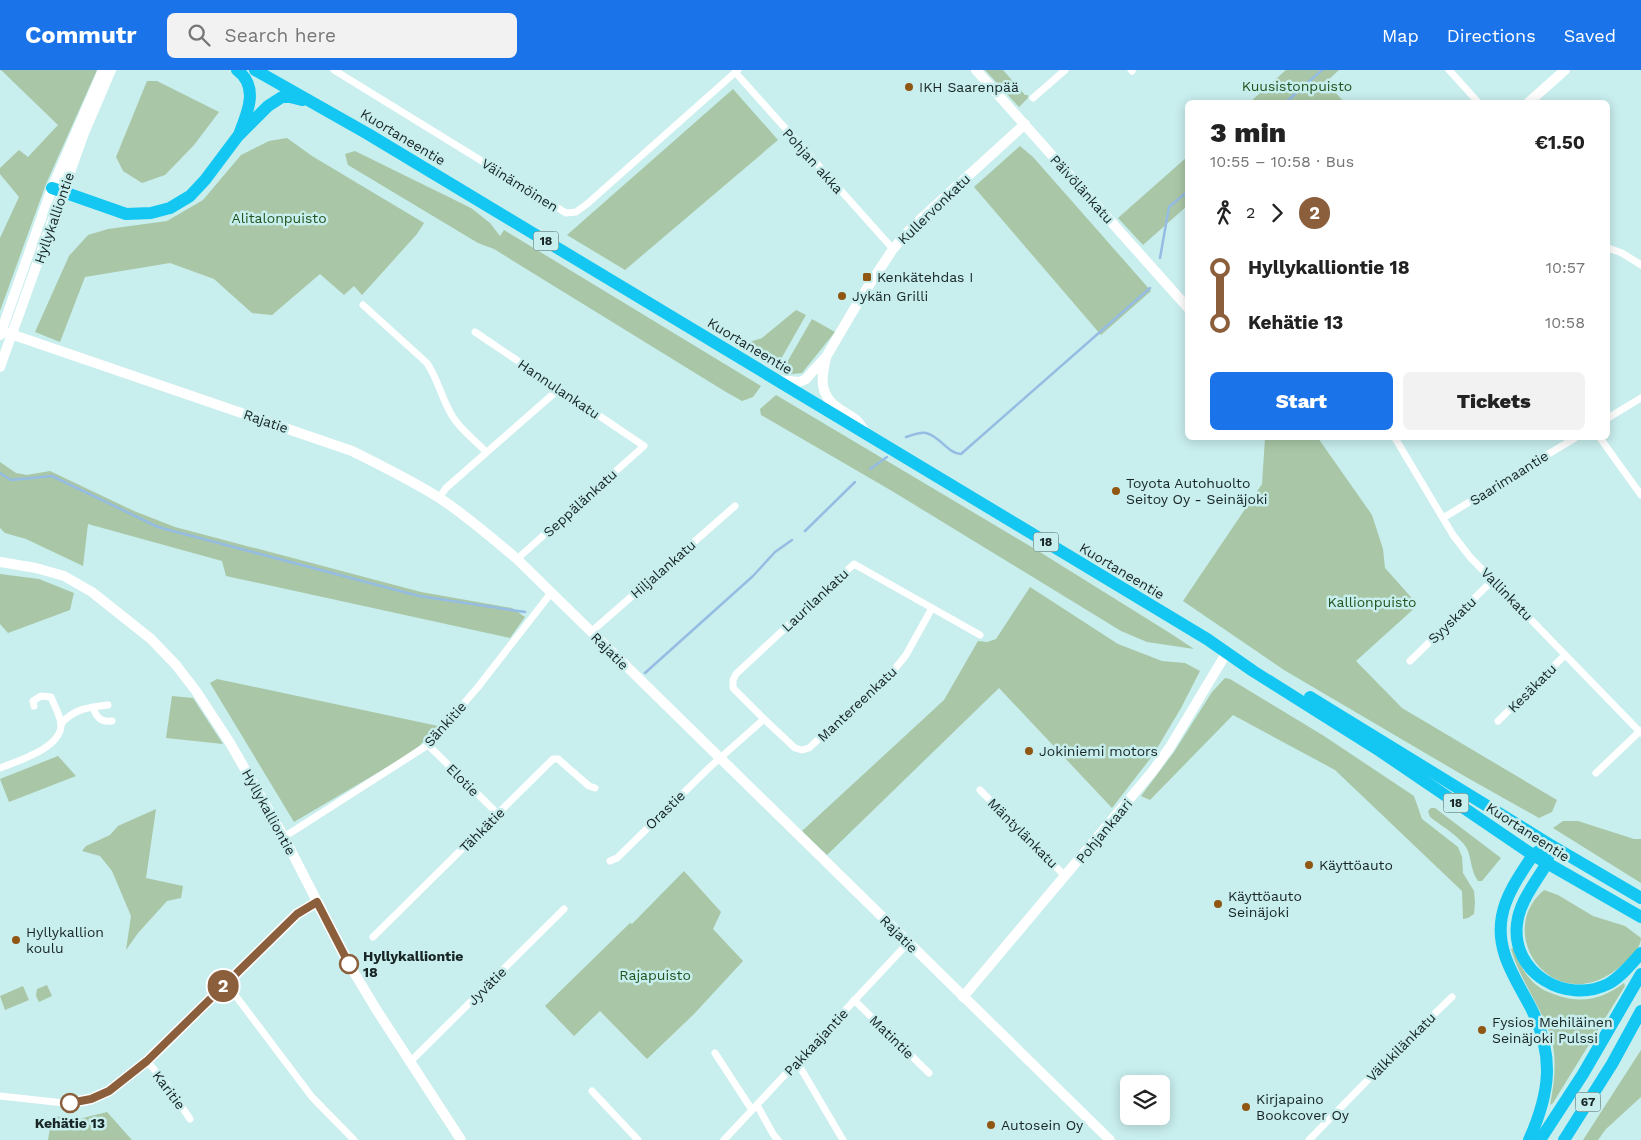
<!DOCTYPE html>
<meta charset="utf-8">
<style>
body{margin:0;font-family:"Work Sans",sans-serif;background:#f2f2f2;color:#222;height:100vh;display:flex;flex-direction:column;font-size:19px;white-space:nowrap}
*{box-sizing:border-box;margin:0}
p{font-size:16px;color:#767676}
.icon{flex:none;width:28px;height:28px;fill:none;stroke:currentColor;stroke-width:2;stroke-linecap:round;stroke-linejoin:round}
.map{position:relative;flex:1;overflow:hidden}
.sheet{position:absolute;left:1185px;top:30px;width:425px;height:340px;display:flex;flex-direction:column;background:#fff;border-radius:8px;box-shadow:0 2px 12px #0003}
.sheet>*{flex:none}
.badge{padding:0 10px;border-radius:16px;font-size:18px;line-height:32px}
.buttons{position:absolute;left:1120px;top:1005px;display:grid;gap:10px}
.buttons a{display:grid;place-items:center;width:50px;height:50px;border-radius:8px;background:#fff;box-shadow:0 2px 12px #0003;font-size:25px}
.map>.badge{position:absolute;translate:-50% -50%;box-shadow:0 0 0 2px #fff}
.legs{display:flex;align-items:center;gap:8px;height:55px;padding:0 25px;font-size:16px}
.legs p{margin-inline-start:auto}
.overview{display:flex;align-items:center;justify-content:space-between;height:85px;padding:0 25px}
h1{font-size:28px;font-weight:800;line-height:38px}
.cta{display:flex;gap:10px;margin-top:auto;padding:10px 25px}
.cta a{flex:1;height:58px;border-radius:8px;background:#1a73e8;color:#fff;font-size:20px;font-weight:800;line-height:58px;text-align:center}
.cta a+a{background:#f2f2f2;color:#222}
ul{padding:0 25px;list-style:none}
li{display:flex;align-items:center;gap:18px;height:55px;font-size:19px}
li i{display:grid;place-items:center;width:8px;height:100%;margin:0 6px;background:currentColor}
li i::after{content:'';width:12px;height:12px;margin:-6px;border:4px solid;border-radius:50%;background:#fff}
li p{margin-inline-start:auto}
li:first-child i{background:linear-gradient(#0000 50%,currentColor 0)}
li:last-child i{background:linear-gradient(currentColor 50%,#0000 0)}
header{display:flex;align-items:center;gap:30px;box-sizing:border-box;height:70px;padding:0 25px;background:#1a73e8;color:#fff}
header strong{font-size:24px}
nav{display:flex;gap:28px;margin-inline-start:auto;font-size:18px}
.search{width:350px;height:45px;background:#f2f2f2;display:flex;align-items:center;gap:12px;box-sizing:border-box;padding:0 18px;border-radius:8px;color:#767676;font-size:19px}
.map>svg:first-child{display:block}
.green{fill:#a9c7a6}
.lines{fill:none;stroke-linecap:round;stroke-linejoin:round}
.stream{stroke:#95bce3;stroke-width:2.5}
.street{stroke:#fff;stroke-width:7}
.secondary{stroke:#fff;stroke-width:10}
.highway{stroke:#14c6f2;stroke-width:12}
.line-1-casing{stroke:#fff;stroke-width:11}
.line-1{stroke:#8b5e3c;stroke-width:8}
.poi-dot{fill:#905712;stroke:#c8eeed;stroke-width:2}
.stop-1-dot{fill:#fff;stroke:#8b5e3c;stroke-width:2.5}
.labels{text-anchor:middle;stroke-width:5;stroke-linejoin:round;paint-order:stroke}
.shield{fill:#c8eeed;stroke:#4c6161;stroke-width:1}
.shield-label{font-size:12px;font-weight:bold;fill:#172525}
.park-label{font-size:14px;fill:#20541e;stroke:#c8eeed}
.poi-label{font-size:14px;fill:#172525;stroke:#c8eeed;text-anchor:start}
.street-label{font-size:14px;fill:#172525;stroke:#c8eeed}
.stop-label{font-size:14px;font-weight:bold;fill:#172525;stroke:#c8eeed;text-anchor:start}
</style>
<header>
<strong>Commutr</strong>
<div class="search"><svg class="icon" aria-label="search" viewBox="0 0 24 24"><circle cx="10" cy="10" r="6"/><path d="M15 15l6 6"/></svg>Search here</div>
<nav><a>Map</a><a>Directions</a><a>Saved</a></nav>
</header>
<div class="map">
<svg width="1641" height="1070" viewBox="0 0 1641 1070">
<rect width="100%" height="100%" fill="#c8eeed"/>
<g class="green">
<polygon points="1,0 97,0 46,114 0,241 0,168 19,127 0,104 0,98 19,80 28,87 58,55"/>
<polygon points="985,0 1003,0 1025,25 1028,25 1028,28 1019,37"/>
<polygon points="1286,0 1339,0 1326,12 1344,32 1250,32"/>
<polygon points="147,11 157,11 219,42 194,75 165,105 142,113 123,101 116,87"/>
<polygon points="733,19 778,70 625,200 567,165"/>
<polygon points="287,68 312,86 424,153 417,164 362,225 354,216 344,225 320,204 272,245 252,243 214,209 170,193 85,207 60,272 35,262 69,186 88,165 108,159 167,151 203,130 241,85 269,71"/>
<polygon points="1020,76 1033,87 1151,221 1101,265 974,117"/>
<polygon points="355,81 471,138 490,153 500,166 504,160 761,316 753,327 742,331 726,322 494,179 478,173 348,95 345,84"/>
<polygon points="1187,87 1187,136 1143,175 1118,148"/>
<polygon points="796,240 806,245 777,296 740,275 762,268"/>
<polygon points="812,249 835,262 802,303 792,304 782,301"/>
<polygon points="776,325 1035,479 1173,565 1194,579 1147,572 1121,561 892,421 761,345 760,339"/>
<polygon points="1265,368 1318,368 1372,445 1383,479 1385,498 1418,535 1356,591 1402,638 1557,730 1552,742 1539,748 1466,707 1284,600 1183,531 1262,414"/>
<polygon points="0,392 16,403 27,405 50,401 134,441 175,457 421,522 512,538 525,547 510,568 226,506 222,491 88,454 83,496 26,469 5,463 0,458"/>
<polygon points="0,504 39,509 74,523 70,540 8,563 0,554"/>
<polygon points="1030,517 1118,574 1162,591 1185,593 1200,601 1181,638 1153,685 1112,738 999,618 827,785 802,761 944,630 978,571 987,572 996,569"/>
<polygon points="1225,608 1230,609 1324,666 1414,726 1422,749 1458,777 1462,787 1463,803 1474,821 1475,832 1474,844 1468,848 1463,849 1462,821 1335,700 1233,645 1150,730 1141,726 1174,682 1212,622"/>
<polygon points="217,609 438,656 419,676 396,692 294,752 210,613"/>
<polygon points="172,626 193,628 223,674 166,668"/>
<polygon points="58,686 76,706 9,732 0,709"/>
<path d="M 1431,738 L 1435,738 L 1501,788 L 1482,811 L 1478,811 C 1471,801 1472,792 1468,781 C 1464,769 1440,755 1430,747 L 1428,741 Z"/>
<polygon points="156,739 146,808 183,816 181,828 167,831 138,863 126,880 131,846 112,801 100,786 82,781 86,776 110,765 118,756"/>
<polygon points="1563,751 1578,751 1634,769 1641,769 1641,813 1553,758"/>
<polygon points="684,801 721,842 713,859 743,891 694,944 647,989 600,941 574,966 545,936 630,853 632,854"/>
<path d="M 1544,820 L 1558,825 L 1593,846 L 1625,856 L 1641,868 C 1641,878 1630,889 1622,895 C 1557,953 1491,865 1544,820 Z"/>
<path d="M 1513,878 C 1518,890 1523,902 1532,911 C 1539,919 1550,923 1559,926 C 1584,934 1604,928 1624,913 L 1625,916 L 1553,1033 L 1550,1035 C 1555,1010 1558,983 1548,959 C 1537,931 1520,909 1511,879 Z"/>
<polygon points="47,915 52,926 39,932 36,926 37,919"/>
<polygon points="23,916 29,930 5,940 0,926"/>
<polygon points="1641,980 1641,1027 1606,1059 1598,1070 1583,1070"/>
<polygon points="107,1042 132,1070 48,1070 52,1046 79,1049"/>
</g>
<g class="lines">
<g class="stream">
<polyline points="1286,32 1322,0"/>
<polyline points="1160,188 1169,137 1188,121"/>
<path d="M 906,367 C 912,365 921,362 926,363 C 940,366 948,384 961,384 L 1150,218"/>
<polyline points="870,399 887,387"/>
<polyline points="0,403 11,410 52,406 158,457 419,526 525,542"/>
<polyline points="805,461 855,412"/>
<polyline points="645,603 753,506 775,482 792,470"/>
</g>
<g class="street">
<polyline points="334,0 566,143 576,142 587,134 738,0"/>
<polyline points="1131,0 1132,1"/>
<polyline points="1449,0 1478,32"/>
<polyline points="735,2 893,179"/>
<polyline points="1033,28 1065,0"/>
<polyline points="1608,178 1622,183 1641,195"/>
<path d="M 363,235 L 427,293 C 437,308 441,325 449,340 C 457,357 474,369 486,382"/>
<polyline points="475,262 644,376 517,489"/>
<polyline points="1608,348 1641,328"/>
<polyline points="1395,368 1453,465 1470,487 1641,663"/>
<polyline points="1600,368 1641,425"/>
<polyline points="439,428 446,418 559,319"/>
<polyline points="1443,448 1575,368"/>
<polyline points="591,562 735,436"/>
<polyline points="1410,591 1493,510"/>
<path d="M 93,637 C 96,647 101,653 112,651"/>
<polyline points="764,649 733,618 733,610 736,604 854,494 980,565"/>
<polyline points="1498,651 1565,585"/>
<path d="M 61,654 C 73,639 89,637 108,635"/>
<polyline points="428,675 498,744"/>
<path d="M 0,698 C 18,691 62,678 61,654 C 60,645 54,635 51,627 L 41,626 L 33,631 L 34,636"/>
<polyline points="1596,703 1640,661"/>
<polyline points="980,720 1065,806"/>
<polyline points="284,767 428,675 478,617 551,523"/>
<polyline points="610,791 617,788 711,696 764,649 795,678 802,680 809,678 894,600 906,585 932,538"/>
<polyline points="373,867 553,689 558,689 589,716 595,718"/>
<polyline points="226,913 312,1027 354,1070"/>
<polyline points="854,930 929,1003"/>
<polyline points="715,983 752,1040"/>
<polyline points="147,991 167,1015 190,1049"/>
<polyline points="410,992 564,839"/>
<polyline points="797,992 843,1070"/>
<polyline points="592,1021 638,1070"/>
<polyline points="0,1026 64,1033 91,1029 109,1021 147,991 297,844 317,831"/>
<polyline points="757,1035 773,1064 778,1070"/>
<polyline points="724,1070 908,873"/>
<polyline points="1309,1070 1402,975 1452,927"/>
</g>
<g class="secondary">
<polyline points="976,0 1188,238"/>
<polyline points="1529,32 1565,0"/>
<path d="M 2,261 L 352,381 C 382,396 413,411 441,429 C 468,447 492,468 517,489 L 1110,1070"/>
<polyline points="0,265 52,118 103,0"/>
<path d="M 826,288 C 821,308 819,325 838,338 C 843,342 850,345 855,349 C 859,352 862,358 865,362"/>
<polyline points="0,297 84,63 111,0"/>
<polyline points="779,310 799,312 806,309 813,301 826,287 860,229 893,179 912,157 1025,54"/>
<polyline points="0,492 36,498 64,506 92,522 151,569 176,595 196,621 230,673 284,767 349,894 376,939 461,1070"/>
<polyline points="963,927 1152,702 1170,677 1227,582"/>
</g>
<g class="highway">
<path d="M 237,0 C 259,16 248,42 240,62"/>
<polyline points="255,0 368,64 1207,569 1253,601 1380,681 1533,785 1641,847"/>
<polyline points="52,118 126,144 151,143 170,138 190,126 205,110 238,66 268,36 282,27 290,27 302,30"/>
<polyline points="1310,627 1549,774 1641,828"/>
<path d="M 1548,787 L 1547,793 C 1536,812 1519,832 1517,854 C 1511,903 1566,935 1608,914 C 1621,907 1631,894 1641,883"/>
<path d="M 1529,1070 C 1550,1023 1555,986 1531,938 C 1516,909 1495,881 1502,846 C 1506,824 1521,803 1533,785 L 1539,781"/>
<polyline points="1540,1070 1583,1004 1641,904"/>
<polyline points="1564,1070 1612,994 1641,941"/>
</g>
</g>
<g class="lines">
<g class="line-1-casing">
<polyline id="line-1" points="70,1033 91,1029 109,1021 147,991 297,844 317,832 349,894"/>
</g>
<use href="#line-1" class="line-1"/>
</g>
<g class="poi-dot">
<circle cx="909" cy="17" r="5"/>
<rect x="862" y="202" width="10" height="10" rx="2.5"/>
<circle cx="842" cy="226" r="5"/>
<circle cx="1116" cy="421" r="5"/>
<circle cx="1029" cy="681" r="5"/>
<circle cx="1309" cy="795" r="5"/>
<circle cx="1218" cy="834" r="5"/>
<circle cx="16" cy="870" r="5"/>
<circle cx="1482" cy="960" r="5"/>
<circle cx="1246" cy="1037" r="5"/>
<circle cx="991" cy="1055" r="5"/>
</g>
<g class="stop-1-dot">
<circle cx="349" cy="894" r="9"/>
<circle cx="70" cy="1033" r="9"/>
</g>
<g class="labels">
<g class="shield">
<rect x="533.5" y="161.5" width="25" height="19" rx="4"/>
<rect x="1033.5" y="462.5" width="25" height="19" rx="4"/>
<rect x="1443.5" y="723.5" width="25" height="19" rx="4"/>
<rect x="1575.5" y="1022.5" width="25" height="19" rx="4"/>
</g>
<g class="shield-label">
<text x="546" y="175">18</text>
<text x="1046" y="476">18</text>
<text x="1456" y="737">18</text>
<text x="1588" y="1036">67</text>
</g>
<g class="park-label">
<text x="1297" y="21">Kuusistonpuisto</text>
<text x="279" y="153">Alitalonpuisto</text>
<text x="1372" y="537">Kallionpuisto</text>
<text x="655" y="910">Rajapuisto</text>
</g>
<g class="poi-label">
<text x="919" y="22">IKH Saarenpää</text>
<text x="877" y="212">Kenkätehdas I</text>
<text x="852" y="231">Jykän Grilli</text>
<text x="1126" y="418">Toyota Autohuolto<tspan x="1126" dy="16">Seitoy Oy - Seinäjoki</tspan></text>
<text x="1039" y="686">Jokiniemi motors</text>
<text x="1319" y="800">Käyttöauto</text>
<text x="1228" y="831">Käyttöauto<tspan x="1228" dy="16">Seinäjoki</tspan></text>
<text x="26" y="867">Hyllykallion<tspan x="26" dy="16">koulu</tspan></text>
<text x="1492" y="957">Fysios Mehiläinen<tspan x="1492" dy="16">Seinäjoki Pulssi</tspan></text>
<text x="1256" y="1034">Kirjapaino<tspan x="1256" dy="16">Bookcover Oy</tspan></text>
<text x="1001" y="1060">Autosein Oy</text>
</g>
<g class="street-label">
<text transform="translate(403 67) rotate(31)" y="5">Kuortaneentie</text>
<text transform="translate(813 91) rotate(48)" y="5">Pohjan akka</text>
<text transform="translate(520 115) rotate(32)" y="5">Väinämöinen</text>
<text transform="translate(1082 119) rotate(48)" y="5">Päivölänkatu</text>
<text transform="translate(934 139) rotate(-44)" y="5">Kullervonkatu</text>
<text transform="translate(54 148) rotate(-71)" y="5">Hyllykalliontie</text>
<text transform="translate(750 276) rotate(31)" y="5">Kuortaneentie</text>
<text transform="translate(559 319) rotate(34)" y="5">Hannulankatu</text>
<text transform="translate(266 351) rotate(19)" y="5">Rajatie</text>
<text transform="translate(1509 408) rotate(-32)" y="5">Saarimaantie</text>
<text transform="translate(580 433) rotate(-42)" y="5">Seppälänkatu</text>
<text transform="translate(663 499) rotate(-41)" y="5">Hiljalankatu</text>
<text transform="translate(1122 501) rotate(31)" y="5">Kuortaneentie</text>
<text transform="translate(1507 524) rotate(46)" y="5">Vallinkatu</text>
<text transform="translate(815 530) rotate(-43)" y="5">Laurilankatu</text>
<text transform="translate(1452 550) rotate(-44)" y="5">Syyskatu</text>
<text transform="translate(610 581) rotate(45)" y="5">Rajatie</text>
<text transform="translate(1532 618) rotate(-45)" y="5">Kesäkatu</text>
<text transform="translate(857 634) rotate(-43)" y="5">Mantereenkatu</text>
<text transform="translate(445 654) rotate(-48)" y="5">Sänkitie</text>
<text transform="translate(463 710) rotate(45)" y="5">Elotie</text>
<text transform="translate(665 740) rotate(-44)" y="5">Orastie</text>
<text transform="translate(269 742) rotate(61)" y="5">Hyllykalliontie</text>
<text transform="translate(482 760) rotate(-45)" y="5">Tähkätie</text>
<text transform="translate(1104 761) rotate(-50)" y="5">Pohjankaari</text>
<text transform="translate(1528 762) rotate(33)" y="5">Kuortaneentie</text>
<text transform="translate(1023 763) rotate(45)" y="5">Mäntylänkatu</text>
<text transform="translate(899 864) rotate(45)" y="5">Rajatie</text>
<text transform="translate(487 916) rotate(-45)" y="5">Jyvätie</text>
<text transform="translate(892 967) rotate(44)" y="5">Matintie</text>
<text transform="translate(816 972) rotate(-47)" y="5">Pakkaajantie</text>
<text transform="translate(1401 977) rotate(-45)" y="5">Välkkilänkatu</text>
<text transform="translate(169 1020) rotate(53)" y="5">Karitie</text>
</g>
<g class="stop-label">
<text x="363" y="891">Hyllykalliontie<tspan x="363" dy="16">18</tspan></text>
<text x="70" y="1058" text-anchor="middle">Kehätie 13</text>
</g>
</g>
</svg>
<div class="buttons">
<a><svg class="icon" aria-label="layers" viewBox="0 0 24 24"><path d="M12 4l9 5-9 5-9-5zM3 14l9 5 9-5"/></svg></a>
</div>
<b class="badge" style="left:223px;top:916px;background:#8b5e3c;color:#fff">2</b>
<section class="sheet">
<div class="overview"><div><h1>3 min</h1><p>10:55 – 10:58 · Bus</p></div><b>€1.50</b></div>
<div class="legs"><svg class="icon" aria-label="walk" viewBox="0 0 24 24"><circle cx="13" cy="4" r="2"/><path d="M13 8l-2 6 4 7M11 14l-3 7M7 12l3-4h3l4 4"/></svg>2<svg class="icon" aria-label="forward" viewBox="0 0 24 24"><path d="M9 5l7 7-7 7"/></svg><b class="badge" style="background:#8b5e3c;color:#fff">2</b></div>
<ul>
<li><i style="color:#8b5e3c"></i><b>Hyllykalliontie 18</b><p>10:57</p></li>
<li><i style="color:#8b5e3c"></i><b>Kehätie 13</b><p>10:58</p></li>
</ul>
<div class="cta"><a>Start</a><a>Tickets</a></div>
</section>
</div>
